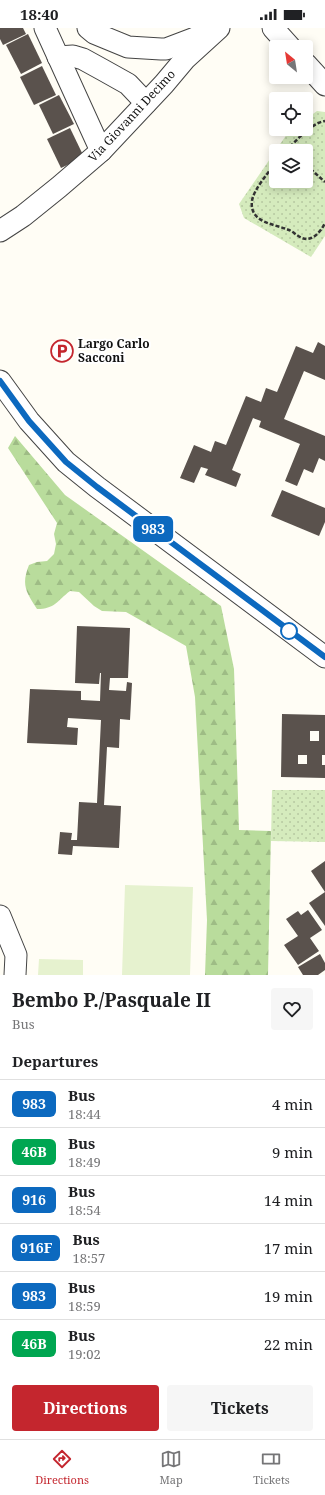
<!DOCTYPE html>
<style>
body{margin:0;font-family:"Noto Serif",serif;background:#f6f6f6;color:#202124;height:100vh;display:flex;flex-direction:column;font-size:15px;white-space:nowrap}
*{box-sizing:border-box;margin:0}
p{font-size:13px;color:#757577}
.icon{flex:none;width:22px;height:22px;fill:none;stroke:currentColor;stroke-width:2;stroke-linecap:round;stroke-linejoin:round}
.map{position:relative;height:947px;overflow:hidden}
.details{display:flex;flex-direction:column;background:#fff;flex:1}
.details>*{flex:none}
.badge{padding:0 8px;border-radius:6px;font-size:14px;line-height:26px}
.needle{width:26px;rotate:330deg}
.buttons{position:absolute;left:269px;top:12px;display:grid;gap:8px}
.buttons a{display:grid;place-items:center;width:44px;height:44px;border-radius:4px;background:#fff;box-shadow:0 2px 10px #0003;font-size:20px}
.map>.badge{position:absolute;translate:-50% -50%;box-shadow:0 0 0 2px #fff}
h2{padding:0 12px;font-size:15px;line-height:36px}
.round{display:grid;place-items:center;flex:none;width:42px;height:42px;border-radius:4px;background:#f6f6f6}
.headline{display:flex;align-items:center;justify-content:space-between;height:68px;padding:0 12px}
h1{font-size:19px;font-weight:700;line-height:30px}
.cta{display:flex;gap:8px;margin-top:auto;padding:8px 12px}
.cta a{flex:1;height:46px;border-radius:4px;background:#c4262e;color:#fff;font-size:16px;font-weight:700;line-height:46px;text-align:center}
.cta a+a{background:#f6f6f6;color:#202124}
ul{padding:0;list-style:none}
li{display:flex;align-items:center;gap:12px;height:48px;padding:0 12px;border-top:1px solid #e0e0e0}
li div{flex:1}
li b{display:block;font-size:15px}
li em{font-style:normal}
li .badge{min-width:44px;font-weight:700;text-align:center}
.status{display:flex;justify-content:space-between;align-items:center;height:28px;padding:0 20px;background:#fff;direction:ltr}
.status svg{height:11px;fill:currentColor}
.tabs{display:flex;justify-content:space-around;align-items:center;height:56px;border-top:1px solid #e0e0e0;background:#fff;font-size:11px;color:#757577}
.tabs a{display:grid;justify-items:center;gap:2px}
.tabs .current{color:#c4262e}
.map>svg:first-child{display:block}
.forest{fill:url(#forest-firs)}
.park{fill:url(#park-dots);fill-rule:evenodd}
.pitch{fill:#e6f2cf}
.building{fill:#5a524d;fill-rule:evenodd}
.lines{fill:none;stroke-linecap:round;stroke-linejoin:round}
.minor-casing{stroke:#444;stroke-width:23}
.path{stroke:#333;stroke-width:2.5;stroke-dasharray:4 2;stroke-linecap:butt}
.minor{stroke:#fff;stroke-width:21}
.line-casing{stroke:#fff;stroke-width:9}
.line{stroke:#0c69bf;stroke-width:6}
.stop-dot{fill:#fff;stroke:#0c69bf;stroke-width:2}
.labels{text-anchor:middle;stroke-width:4;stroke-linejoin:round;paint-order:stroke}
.street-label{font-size:12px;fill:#111;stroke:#fff}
.poi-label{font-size:12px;font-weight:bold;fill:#111;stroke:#fff;text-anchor:start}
</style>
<div class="status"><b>18:40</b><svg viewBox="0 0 49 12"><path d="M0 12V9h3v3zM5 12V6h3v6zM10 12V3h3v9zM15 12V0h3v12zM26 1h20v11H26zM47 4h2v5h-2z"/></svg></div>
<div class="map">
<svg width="325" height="947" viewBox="0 0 325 947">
<defs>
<pattern id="forest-firs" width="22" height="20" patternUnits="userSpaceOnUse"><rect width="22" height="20" fill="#b9dc9c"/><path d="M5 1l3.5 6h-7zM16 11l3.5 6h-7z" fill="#9ebc85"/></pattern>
<pattern id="park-dots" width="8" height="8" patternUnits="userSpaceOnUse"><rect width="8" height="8" fill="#d5ebbd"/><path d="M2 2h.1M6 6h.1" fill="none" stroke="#b6c8a1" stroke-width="1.8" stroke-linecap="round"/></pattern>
</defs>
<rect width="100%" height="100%" fill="#fffdf5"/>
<path class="forest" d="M 15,408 L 65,467 L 221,578 L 234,641 L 239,802 L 271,803 L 268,947 L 205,947 L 207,892 L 195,669 L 186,618 L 126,584 L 102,583 L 94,578 L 79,564 L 70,563 C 57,573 55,581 37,581 C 26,564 21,557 29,537 L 37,534 L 47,533 L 54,526 L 56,516 L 54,506 L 57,495 L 8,420 Z"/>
<g class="park">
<path d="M 317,83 L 325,84 L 325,208 L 311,229 L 244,190 L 239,176 L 287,106 L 294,101 L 306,101 L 306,91 ZM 276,123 L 306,123 L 306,153 L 276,153 Z"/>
<polygon points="272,762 325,762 325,814 271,813"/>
</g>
<g class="pitch">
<polygon points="125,857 193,859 190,947 122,947"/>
<polygon points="39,931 83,932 83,947 38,947"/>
</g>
<g class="building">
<polygon points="0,0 23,0 26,6 3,17 0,11"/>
<polygon points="28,6 42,35 21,46 6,17"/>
<polygon points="42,38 56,67 34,77 20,49"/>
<polygon points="59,67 74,96 53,106 39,77"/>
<polygon points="70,100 84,129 61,140 47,111"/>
<polygon points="318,314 325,318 325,352 304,343 284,391 325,408 325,433 319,430 313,445 304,441 297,458 285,453 300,416 259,399 261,393 253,390 232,442 241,446 236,459 205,447 208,441 201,439 194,455 180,450 194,417 211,424 215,413 226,417 246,368 261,374 266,360 277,364 296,318 313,325"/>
<polygon points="282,462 325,480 325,494 319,508 271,488"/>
<polygon points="77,598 130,600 128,650 110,650 109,662 126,663 127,654 132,655 130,692 120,691 119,720 107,719 104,777 121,778 119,820 73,818 72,827 58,826 60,804 72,805 71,812 77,812 79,774 97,775 101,692 68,690 67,699 78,700 77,717 27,715 30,661 81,663 81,672 100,673 101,645 100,645 99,656 75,655"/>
<path d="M 282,686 L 325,687 L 325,727 L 322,727 L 322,737 L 325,737 L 325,750 L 281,749 ZM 310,703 L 319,703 L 319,713 L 310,713 ZM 298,727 L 307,727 L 307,736 L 298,736 Z"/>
<polygon points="325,833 325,864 311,843"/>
<polygon points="325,864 325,898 309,875"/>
<polygon points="308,882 322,902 310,910 319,923 298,937 284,917 298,908 286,891 298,883 301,887"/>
<polygon points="320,926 325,935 325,942 318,947 303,947 298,939"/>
</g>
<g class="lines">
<g class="minor-casing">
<g id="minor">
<polyline points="45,0 101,123"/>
<polyline points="88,0 94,5 128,19 161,21 166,21 195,10 206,4"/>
<polyline points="273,0 290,19"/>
<polyline points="58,29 73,28 83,31 103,42 128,56 146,75"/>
<polyline points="306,36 325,57"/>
<polyline points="0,203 23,188 59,159 101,123 164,56 185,31 219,0"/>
<polyline points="0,353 29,393 66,434 97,459 325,629"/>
<polyline points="0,888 16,927 15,947"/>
</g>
</g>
<g class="path">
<path d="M 286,123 C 296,113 311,95 325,93"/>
<path d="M 276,134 C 270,143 253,162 252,173 C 249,195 275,196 289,202 C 296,205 302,214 311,210 C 317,208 322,201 325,195"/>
<polyline points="306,137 325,154"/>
</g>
<use href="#minor" class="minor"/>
</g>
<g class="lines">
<g class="line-casing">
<polyline id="line" points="0,353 29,393 66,434 97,459 325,629"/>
</g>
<use href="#line" class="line"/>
</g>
<defs>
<g id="parking-ring" transform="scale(1.15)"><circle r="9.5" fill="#fff" stroke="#c4262e" stroke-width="1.5"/><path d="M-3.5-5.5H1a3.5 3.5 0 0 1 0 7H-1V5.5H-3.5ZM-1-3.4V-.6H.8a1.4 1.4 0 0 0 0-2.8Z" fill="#c4262e"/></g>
</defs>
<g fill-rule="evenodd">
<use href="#parking-ring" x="62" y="323"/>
</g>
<circle class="stop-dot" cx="289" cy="603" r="8"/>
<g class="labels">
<g class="street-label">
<text transform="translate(132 88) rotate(-47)" y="4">Via Giovanni Decimo</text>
</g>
<g class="poi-label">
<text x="78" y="320">Largo Carlo<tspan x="78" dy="14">Sacconi</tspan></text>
</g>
</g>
</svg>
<div class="buttons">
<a><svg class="needle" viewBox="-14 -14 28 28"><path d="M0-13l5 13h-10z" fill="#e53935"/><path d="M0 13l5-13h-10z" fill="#757577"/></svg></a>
<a><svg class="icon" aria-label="locate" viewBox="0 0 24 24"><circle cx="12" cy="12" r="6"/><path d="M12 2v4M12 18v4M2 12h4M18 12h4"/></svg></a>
<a><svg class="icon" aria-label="layers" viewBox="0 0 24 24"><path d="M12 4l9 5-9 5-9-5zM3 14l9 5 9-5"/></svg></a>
</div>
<b class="badge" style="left:153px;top:501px;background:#0c69bf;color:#fff">983</b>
</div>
<section class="details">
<div class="headline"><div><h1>Bembo P./Pasquale II</h1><p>Bus</p></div><a class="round"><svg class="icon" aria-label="heart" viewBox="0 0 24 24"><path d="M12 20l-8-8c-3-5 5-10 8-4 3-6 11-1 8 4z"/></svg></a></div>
<h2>Departures</h2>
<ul>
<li><span class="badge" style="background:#0c69bf;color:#fff">983</span><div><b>Bus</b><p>18:44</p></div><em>4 min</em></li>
<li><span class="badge" style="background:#00a651;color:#fff">46B</span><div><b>Bus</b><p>18:49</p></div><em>9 min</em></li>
<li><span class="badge" style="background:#0c69bf;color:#fff">916</span><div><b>Bus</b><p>18:54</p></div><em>14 min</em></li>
<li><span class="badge" style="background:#0c69bf;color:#fff">916F</span><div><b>Bus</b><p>18:57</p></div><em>17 min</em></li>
<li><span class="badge" style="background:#0c69bf;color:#fff">983</span><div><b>Bus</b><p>18:59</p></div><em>19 min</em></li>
<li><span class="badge" style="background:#00a651;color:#fff">46B</span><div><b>Bus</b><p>19:02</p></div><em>22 min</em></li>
</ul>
<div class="cta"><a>Directions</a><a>Tickets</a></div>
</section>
<nav class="tabs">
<a class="current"><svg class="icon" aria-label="directions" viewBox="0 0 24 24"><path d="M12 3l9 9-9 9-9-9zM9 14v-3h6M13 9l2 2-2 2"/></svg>Directions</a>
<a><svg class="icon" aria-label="map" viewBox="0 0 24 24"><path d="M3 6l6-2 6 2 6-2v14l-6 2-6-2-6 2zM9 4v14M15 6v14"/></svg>Map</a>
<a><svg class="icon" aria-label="tickets" viewBox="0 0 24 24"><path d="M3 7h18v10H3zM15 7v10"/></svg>Tickets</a>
</nav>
